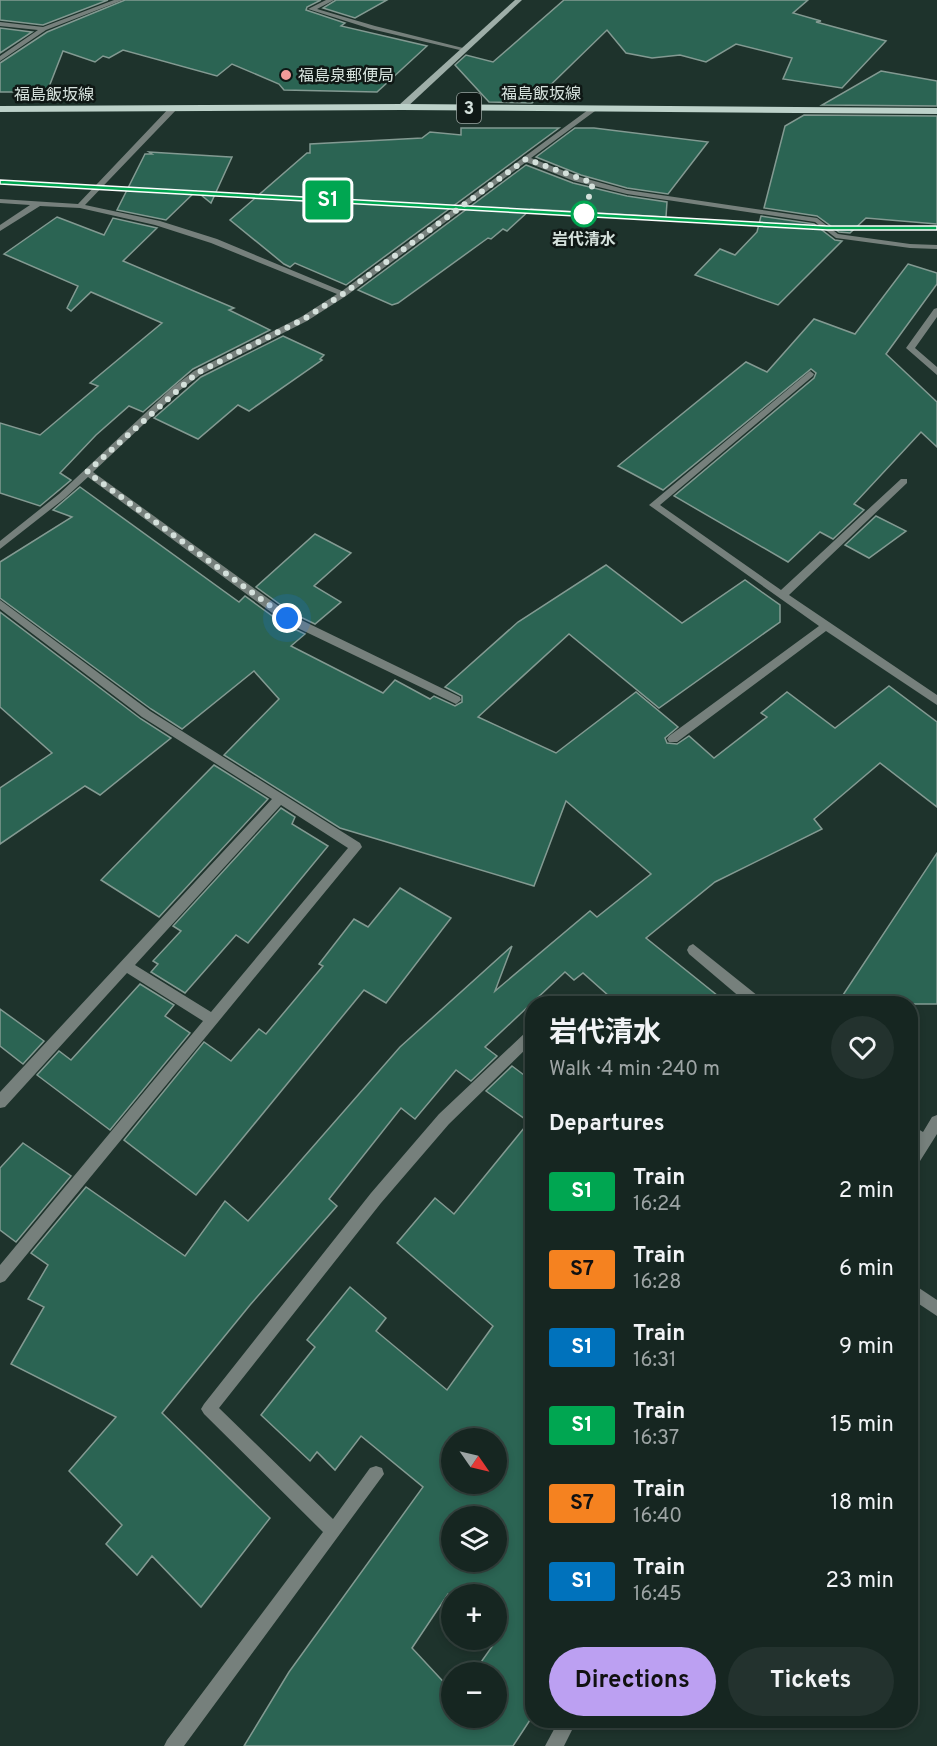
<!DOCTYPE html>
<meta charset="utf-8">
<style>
body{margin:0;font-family:Overpass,"Noto Sans JP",sans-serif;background:#23322e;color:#f1f3f6;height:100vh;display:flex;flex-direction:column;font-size:22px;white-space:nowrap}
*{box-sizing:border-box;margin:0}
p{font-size:20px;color:#9ea5a5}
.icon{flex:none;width:33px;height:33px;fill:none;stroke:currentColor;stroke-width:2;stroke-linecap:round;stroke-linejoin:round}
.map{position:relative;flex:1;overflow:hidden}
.panel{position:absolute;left:525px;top:996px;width:393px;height:732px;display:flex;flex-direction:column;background:#162621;border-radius:24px;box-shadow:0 3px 9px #0003,0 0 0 2px #35433f}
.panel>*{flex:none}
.badge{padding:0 12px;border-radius:4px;font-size:21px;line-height:39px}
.needle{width:39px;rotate:124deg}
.buttons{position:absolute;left:441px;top:1428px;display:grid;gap:12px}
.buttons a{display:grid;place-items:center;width:66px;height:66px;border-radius:50%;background:#162621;box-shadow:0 3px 9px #0003,0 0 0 2px #35433f;font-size:30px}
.you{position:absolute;width:30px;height:30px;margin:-15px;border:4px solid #fff;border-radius:50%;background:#1a73e8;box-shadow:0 0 0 9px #1a73e833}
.map>.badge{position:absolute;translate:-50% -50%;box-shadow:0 0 0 3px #fff}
h2{padding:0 24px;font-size:22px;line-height:54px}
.round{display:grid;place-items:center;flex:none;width:63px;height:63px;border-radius:32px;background:#23322e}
.head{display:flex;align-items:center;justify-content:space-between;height:102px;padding:0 24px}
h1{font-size:28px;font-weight:700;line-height:45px}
.action{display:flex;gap:12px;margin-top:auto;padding:12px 24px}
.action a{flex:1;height:69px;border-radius:36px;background:#bca0f2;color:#111;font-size:24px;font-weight:700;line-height:69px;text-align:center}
.action a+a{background:#23322e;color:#f1f3f6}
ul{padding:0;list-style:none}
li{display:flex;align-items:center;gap:18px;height:78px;padding:0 24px}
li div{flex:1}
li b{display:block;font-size:22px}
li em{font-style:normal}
li .badge{min-width:66px;font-weight:700;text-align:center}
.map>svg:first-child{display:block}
.building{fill:#2b6453;stroke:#839a92;stroke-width:1.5;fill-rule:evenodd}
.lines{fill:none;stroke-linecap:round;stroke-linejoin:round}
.street{fill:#76807c;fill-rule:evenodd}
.secondary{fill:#9eaea8;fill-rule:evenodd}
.primary{fill:#bdd2ca;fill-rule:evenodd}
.rail{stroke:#8e9d98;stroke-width:3;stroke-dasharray:7 7;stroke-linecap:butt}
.line{fill:#00a651;stroke:#fff;stroke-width:1.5}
.walk{stroke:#d4e0db;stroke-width:6;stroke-dasharray:0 10.8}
.poi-dot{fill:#f59b99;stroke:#0f1815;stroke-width:2}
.stop-dot{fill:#fff;stroke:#00a651;stroke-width:3}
.labels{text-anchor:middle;stroke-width:5;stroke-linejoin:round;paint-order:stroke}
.far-poi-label{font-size:16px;fill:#d4e0db;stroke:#0f1815;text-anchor:start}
.far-street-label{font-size:16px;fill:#d4e0db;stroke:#0f1815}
.far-stop-label{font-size:16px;font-weight:bold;fill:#d4e0db;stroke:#0f1815}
.shield{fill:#0f1815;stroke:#99a4a0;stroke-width:1.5}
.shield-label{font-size:18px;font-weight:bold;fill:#d4e0db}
</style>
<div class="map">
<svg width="937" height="1746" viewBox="0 0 937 1746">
<rect width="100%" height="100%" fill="#1e332c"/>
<g class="building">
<polygon points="0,0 108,0 43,25 0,20"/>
<polygon points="125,0 321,0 307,7 306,10 345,23 341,26 427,46 377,92 284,90 279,84 232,64 217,76 123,50 109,58 103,56 95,62 63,51 47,92 0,92 0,63 47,32"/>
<polygon points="336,0 387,0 355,18 323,8"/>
<polygon points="564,0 808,0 793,13 821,21 816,22 886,41 842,88 783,79 792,58 736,44 706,62 680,55 652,58 626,53 607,30 532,103 489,102 455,65 466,55 493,62"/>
<polygon points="0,28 32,32 0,53"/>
<polygon points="881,71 937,81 937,106 822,105"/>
<polygon points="804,115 937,116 937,224 866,218 850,233 839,232 817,216 764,208 785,126"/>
<polygon points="461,128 559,128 346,285 295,263 290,267 284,264 230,220 307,153 310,153 310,144 422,138 430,132 461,135"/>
<polygon points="575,128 594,128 708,142 668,194 627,188 581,175 536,157"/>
<polygon points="149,152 230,157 232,157 211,203 196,191 166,220 117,210 145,154 152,154"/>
<polygon points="526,165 573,183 627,196 667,202 666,217 531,209 507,231 503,229 491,239 488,238 398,303 392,305 358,290"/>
<polygon points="761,216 814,224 835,240 842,241 778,305 695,275 720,249 735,255 757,232"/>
<polygon points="57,217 104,235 113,218 157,228 123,261 234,308 229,310 270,330 193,369 143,412 129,406 96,435 60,473 71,480 40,506 0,493 0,423 40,435 98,386 90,383 162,323 91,292 71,311 67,308 78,286 4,254"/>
<polygon points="908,264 937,273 937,284 886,354 937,402 937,447 921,432 854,504 864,510 833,539 820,532 788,562 674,496 814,378 816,373 811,369 663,490 618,466 746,362 767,372 814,319 855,334"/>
<polygon points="283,336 324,355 320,359 322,360 249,411 238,405 198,439 154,418 201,377"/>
<polygon points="80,487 239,602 245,596 282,623 305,634 291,646 383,693 395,680 430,699 434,696 455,706 462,702 462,696 445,687 518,622 606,565 682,623 745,580 780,605 780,622 659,708 569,634 478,717 556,753 636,692 678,727 665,738 667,743 677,744 689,736 714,758 767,717 761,713 787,692 835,728 889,686 937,722 937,807 880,763 814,819 822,829 715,882 646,938 728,1004 618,1004 583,973 574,980 565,972 485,1047 497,1056 471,1081 456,1070 415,1119 401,1108 329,1199 337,1206 250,1305 162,1413 270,1518 201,1607 152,1556 137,1575 106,1544 122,1525 69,1471 116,1417 11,1364 44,1307 28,1299 48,1265 31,1253 86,1187 185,1256 225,1201 248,1221 400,1047 512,946 495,991 590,911 597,917 651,874 566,801 534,886 340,828 224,755 279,699 254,671 182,729 151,709 0,598 0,562 72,517 53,510"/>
<polygon points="876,516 906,531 869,558 845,545"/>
<polygon points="315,534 351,553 314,586 341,602 315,624 292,613 256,587"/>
<polygon points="0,612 141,719 171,738 100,795 85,786 0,844 0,788 52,753 0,707"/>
<polygon points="214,765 268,799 159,917 101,880"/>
<polygon points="281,808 295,817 292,824 328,846 248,943 236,935 185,993 151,972 158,964 153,961 181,931 173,926"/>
<polygon points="937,853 937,1004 837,1004"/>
<polygon points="400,888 451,918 386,1003 364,990 196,1195 124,1140 204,1042 231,1061 259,1029 266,1034 323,966 319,964 354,919 368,927"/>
<polygon points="140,984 174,1005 165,1016 190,1033 110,1130 37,1075 59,1051 71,1060"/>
<polygon points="0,1009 44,1041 23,1064 0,1046"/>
<path d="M 512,1066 L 532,1081 L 532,1717 L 513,1746 L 244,1746 L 289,1672 L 423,1487 L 361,1436 L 335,1470 L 317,1452 L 310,1461 L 261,1415 L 315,1347 L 307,1340 L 350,1287 L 386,1318 L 376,1331 L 447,1390 L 493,1326 L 397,1243 L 435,1198 L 454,1214 L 529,1122 L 486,1091 ZM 452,1438 L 496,1438 L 496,1484 L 452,1484 ZM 452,1516 L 496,1516 L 496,1562 L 452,1562 ZM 448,1594 L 496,1594 L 496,1641 L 474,1672 L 496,1672 L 496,1718 L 452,1718 L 452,1691 L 412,1648 Z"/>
<polygon points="23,1143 71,1176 16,1242 0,1230 0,1168"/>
</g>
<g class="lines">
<g class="street">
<polygon points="114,0 123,0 46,30 0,61 0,56 38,30 0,26 0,22 43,27"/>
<polygon points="326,0 334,0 317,9 375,26 467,49 464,51 371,29 308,9"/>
<polygon points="171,106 178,108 85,205 160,221 217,239 342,291 592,107 595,107 595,111 531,158 580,177 627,190 817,218 838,234 910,244 937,245 937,249 910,248 836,238 815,222 627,194 574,181 526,162 346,296 307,321 200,375 179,391 93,472 291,615 460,697 461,700 456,704 283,621 88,477 65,498 0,549 0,541 59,494 173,387 194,371 301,317 337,294 211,243 155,225 80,208 40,206 0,231 0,225 30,205 0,203 0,199 78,204"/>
<polygon points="937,308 937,317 915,348 937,367 937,375 906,348 934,309"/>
<polygon points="810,371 814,374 813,376 660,505 781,590 901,479 907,479 907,483 789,595 937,695 937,705 826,631 677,742 669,742 667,739 669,736 819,626 649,505"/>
<path d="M 0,600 L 150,711 L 360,843 L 362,847 L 5,1281 L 0,1283 L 0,1265 L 203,1021 L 127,973 L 5,1107 L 0,1108 L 0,1092 L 272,799 L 142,717 L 0,609 ZM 281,805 L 348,848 L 211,1012 L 135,965 Z"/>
<polygon points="693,944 763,1000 764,1004 748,1004 689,954 687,950 689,946"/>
<polygon points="588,996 593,998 596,1004 572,1004 573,1000"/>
<polygon points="532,1029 532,1043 449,1124 381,1203 219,1408 333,1519 370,1468 376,1466 382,1468 384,1474 184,1746 164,1746 167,1740 323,1532 204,1414 201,1409 204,1404 371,1193 439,1114 527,1031"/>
<polygon points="937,1115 937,1134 915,1169 910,1171 910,1151 916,1143 910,1139 910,1124 923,1132 932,1117"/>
<polygon points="910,1282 937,1300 937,1316 910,1298"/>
<polygon points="559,1720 577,1720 564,1746 545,1746"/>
</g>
<polygon class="secondary" points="515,0 522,0 405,109 399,109 399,105"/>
<polygon class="primary" points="402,104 937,108 937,114 402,110 0,112 0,106"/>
<polyline class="rail" points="0,182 827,228 937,228"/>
</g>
<polygon class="line" points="0,180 827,226 937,226 937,230 827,230 0,184"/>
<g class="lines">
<polyline class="walk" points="287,618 87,472 197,373 304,319 343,294 526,159 593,183 584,214"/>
</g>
<circle class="poi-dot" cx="286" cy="75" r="6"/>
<circle class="stop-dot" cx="584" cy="214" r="12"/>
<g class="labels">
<g class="far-poi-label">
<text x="298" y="81">福島泉郵便局</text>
</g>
<g class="far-street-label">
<text x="541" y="99">福島飯坂線</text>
<text x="54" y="100">福島飯坂線</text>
</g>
<g class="far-stop-label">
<text x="584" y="245">岩代清水</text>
</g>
<rect class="shield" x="457" y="93" width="24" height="30" rx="4.5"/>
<g class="shield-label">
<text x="469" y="114">3</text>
</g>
</g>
</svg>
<div class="buttons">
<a><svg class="needle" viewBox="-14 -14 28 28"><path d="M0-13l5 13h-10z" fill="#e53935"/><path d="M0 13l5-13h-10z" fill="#9ea5a5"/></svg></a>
<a><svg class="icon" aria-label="layers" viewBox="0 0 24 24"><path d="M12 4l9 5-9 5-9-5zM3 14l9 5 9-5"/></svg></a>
<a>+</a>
<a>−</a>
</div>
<div class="you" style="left:287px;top:618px"></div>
<b class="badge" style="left:328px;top:200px;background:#00a651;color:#fff">S1</b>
<section class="panel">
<div class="head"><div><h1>岩代清水</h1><p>Walk · 4 min · 240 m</p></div><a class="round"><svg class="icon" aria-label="heart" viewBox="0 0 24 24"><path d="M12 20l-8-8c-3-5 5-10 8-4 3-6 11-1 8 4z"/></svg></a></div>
<h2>Departures</h2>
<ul>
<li><span class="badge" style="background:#00a651;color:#fff">S1</span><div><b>Train</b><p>16:24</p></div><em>2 min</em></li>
<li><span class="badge" style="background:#f58220;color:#111">S7</span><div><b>Train</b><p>16:28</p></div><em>6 min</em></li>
<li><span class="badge" style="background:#0072bc;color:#fff">S1</span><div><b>Train</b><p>16:31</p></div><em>9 min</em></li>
<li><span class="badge" style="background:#00a651;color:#fff">S1</span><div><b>Train</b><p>16:37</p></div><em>15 min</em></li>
<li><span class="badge" style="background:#f58220;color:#111">S7</span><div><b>Train</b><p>16:40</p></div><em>18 min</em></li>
<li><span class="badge" style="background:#0072bc;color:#fff">S1</span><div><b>Train</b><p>16:45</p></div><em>23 min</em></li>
</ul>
<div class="action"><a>Directions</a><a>Tickets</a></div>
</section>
</div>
